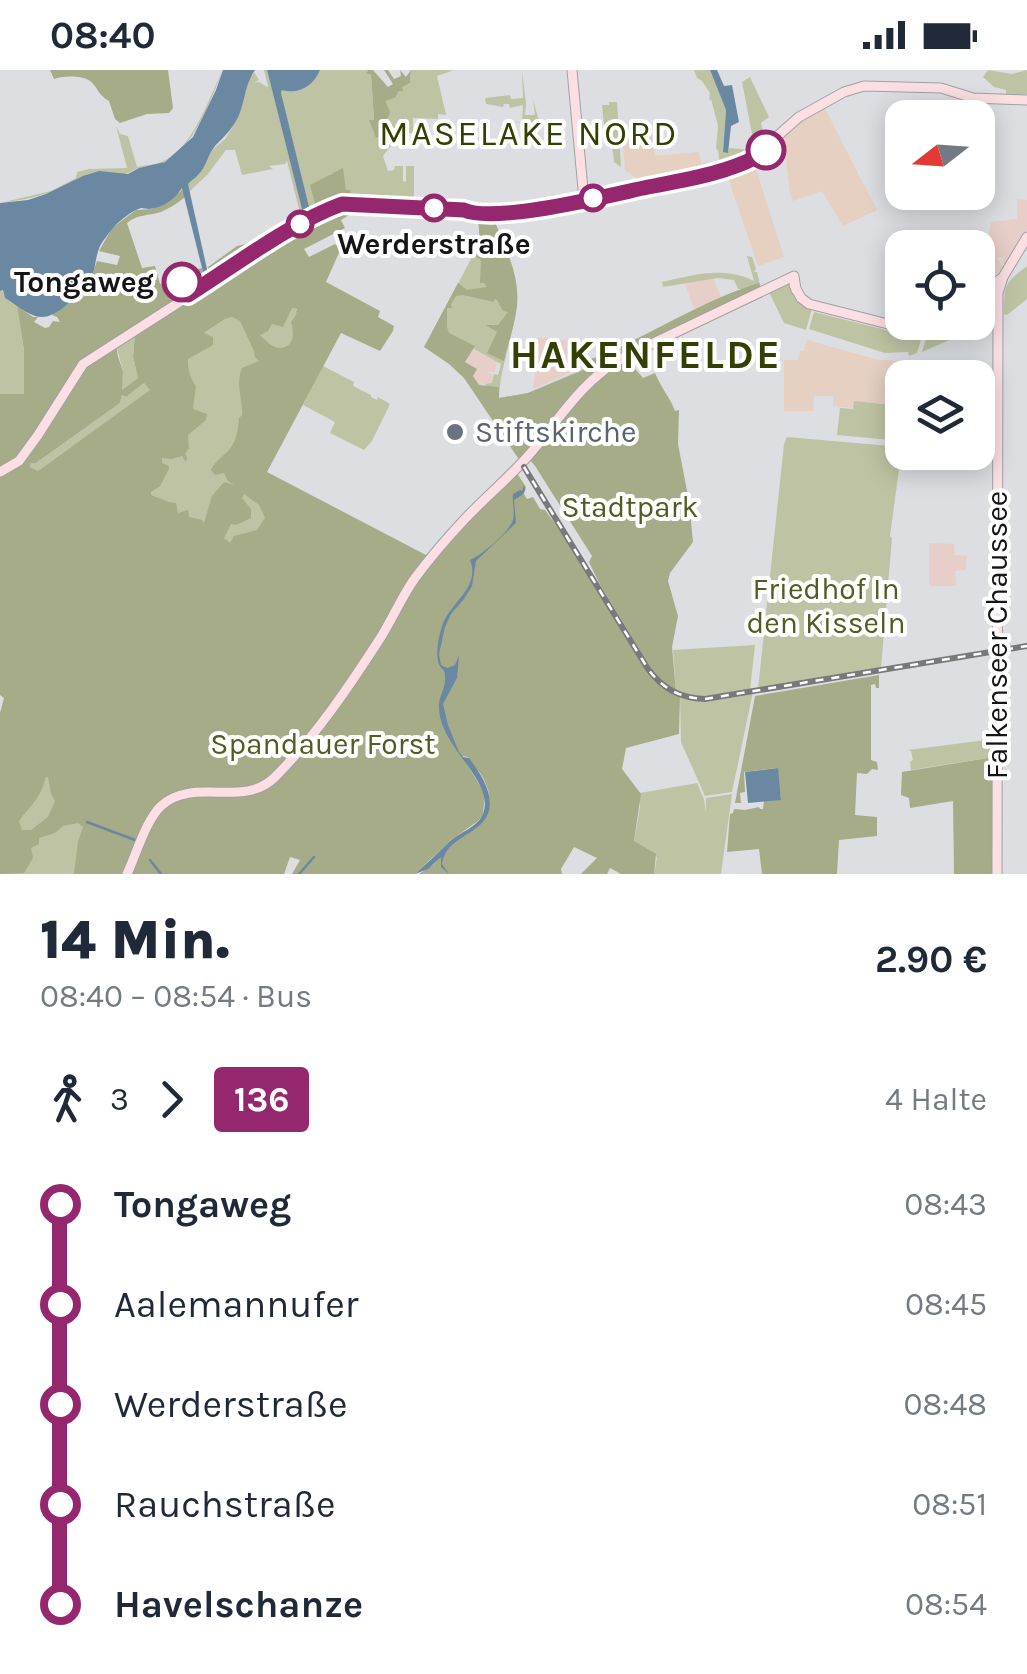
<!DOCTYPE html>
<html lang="de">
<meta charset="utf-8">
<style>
body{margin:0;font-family:Karla,sans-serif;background:#f2f2f3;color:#1f2937;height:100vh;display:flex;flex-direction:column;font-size:38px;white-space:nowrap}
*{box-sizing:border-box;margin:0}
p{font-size:32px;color:#747a83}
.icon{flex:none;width:55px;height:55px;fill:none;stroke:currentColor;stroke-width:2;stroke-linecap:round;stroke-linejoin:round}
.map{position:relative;height:804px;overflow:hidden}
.drawer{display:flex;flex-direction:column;background:#fff;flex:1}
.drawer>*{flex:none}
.badge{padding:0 20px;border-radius:8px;font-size:35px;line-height:65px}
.needle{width:65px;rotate:253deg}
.buttons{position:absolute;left:885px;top:30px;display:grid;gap:20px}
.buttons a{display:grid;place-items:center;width:110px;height:110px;border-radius:20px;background:#fff;box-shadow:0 5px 25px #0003;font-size:50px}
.map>.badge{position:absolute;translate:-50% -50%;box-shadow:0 0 0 5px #fff}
.legs{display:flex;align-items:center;gap:15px;height:110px;padding:0 40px;font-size:32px}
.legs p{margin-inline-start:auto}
.head{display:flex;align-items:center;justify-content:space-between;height:170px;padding:0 40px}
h1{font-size:55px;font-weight:800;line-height:75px}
ul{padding:0 40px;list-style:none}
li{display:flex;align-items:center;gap:35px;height:100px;font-size:38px}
li i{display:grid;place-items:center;width:15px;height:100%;margin:0 12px;background:currentColor}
li i::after{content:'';width:25px;height:25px;margin:-12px;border:8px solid;border-radius:50%;background:#fff}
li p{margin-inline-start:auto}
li:first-child i{background:linear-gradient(#0000 50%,currentColor 0)}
li:last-child i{background:linear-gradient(currentColor 50%,#0000 0)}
.status{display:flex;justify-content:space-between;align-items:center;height:70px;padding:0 50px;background:#fff;direction:ltr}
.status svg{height:28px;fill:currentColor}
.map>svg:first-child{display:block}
.commercial{fill:#e5d0c2}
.education{fill:#e8cec8}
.green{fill:#bec4a3}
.forest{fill:#a6ac87;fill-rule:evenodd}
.water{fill:#6b88a3}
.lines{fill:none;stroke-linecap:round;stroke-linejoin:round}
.stream{stroke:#6b88a3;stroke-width:2.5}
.secondary-casing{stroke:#a0a1a4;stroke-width:11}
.secondary{stroke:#fcdfe2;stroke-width:9}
.rail-casing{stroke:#78797b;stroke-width:6}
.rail{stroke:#fff;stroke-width:2.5;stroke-dasharray:8;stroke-linecap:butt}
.line-1-casing{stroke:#fff;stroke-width:22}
.line-1{stroke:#95276e;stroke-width:15}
.stop-1-dot{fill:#fff;stroke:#95276e;stroke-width:5}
.worship-dot{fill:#6b7280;stroke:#fff;stroke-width:4}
.labels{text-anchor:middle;stroke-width:8;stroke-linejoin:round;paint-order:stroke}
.stop-label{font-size:30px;font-weight:bold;fill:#151517;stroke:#fff}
.worship-label{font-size:30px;fill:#5b616d;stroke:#fff;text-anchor:start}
.park-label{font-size:30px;fill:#535b20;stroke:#fff}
.street-label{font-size:30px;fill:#151517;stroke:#fff}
.quarter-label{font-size:35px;letter-spacing:2.5px;fill:#343f03;stroke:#fff}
.district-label{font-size:40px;font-weight:bold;letter-spacing:2.5px;fill:#343f03;stroke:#fff}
</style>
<div class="status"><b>08:40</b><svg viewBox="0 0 49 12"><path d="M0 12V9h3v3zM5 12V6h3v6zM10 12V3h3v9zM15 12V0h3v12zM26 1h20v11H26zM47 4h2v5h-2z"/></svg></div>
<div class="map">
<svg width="1027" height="804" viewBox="0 0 1027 804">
<rect width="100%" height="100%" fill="#dddee2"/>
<g class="commercial">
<polygon points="824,37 877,140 843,156 822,121 793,131 790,123 786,89 776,85 764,85 799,51"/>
<polygon points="652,56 655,86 699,82 701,93 710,91 712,98 643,113 625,100 622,59"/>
<polygon points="752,92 754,93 784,187 758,196 727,105 729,101"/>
<polygon points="807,270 879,290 907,291 909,292 907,307 902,308 902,312 899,312 896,335 855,331 853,338 833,336 833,326 814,326 813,341 784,341 784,290 798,290 800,281 804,281"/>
</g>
<g class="education">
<polygon points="1017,129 1027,130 1027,160 1007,196 1001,192 1005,186 997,188 1003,197 996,204 984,189 991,152 1017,149"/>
<polygon points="713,208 721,227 694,239 685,214"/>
<polygon points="536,267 567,270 572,268 584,297 533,319 536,298 525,300 527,282 539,277"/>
<polygon points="473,279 497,291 495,302 488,302 494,306 493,313 479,315 473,306 465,292"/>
<polygon points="929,473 954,474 955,485 967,486 966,500 955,501 956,516 929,516"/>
</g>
<g class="green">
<path d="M 223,0 C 210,31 195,78 162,93 C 154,96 147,96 139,98 C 134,99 130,103 125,104 C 115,106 105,101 95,103 C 84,105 76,111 67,115 C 46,126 23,130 0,133 L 51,121 L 76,108 L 77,102 L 89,99 L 127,98 L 116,56 L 120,64 L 128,66 L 137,97 C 145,95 154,95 161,92 C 194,79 208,28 223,0 Z"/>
<path d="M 264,0 L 267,0 L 303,142 L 281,23 L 282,19 C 300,25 313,16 320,0 L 368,0 L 367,3 L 371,4 L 374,51 L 370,52 L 374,63 L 379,64 C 385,51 392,45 386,31 L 395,28 L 401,17 L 410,13 L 411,0 L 454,0 L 437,6 L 446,45 L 438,44 L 438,49 L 413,48 L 413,63 L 401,63 L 383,86 L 388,101 L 394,100 L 395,96 L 403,96 L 403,112 L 406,111 L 406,96 L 414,96 L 414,135 L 351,131 L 346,127 L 342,99 L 337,103 L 330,104 L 317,141 L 301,147 L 287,91 L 285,94 L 269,96 L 273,99 L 242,105 L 235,80 L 226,80 L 208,104 L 189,122 L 188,114 L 191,109 L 198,106 L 212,80 L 225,69 L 232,58 L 243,33 L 247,13 L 254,2 L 259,10 L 254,13 L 259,12 L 267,17 L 268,16 Z"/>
<polygon points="522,0 526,34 525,45 535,45 533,30 541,58 510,51 522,53 523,35 510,38 509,34 504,34 503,37 486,34 485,28 510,25 511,29 523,28"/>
<polygon points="694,0 710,0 726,40 723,82 728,82 729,78 751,80 751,84 720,95 718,80 716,79 718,56 711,29 709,31 710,23 702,11 697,8"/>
<polygon points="988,0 1012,4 1027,0 1027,24 1006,27 1006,20 994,17 983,7"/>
<polygon points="750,7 769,47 761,53 765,71 769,68 771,70 757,82 755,79 742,12"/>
<polygon points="609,32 617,32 621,97 614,92 612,75 606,75 602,35 609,35"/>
<path d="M 478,146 L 493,147 C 503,177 521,207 516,240 C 512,270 500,298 499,328 L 528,323 L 586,298 L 532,378 L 524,382 L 523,387 L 485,314 L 492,313 L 494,304 L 498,305 L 501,294 L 435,257 L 480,172 Z"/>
<path d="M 747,186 L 752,187 L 756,199 L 754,202 L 757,202 L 761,219 L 738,219 L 734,210 L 718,208 L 663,217 L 662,212 C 694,205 723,196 754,211 Z"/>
<path d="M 1027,196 L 1027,229 L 1007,245 L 1004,244 C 1005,215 1003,214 1027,196 Z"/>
<polygon points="790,212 812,238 806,260 784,253 769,222"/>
<polygon points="2,219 5,228 17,236 24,280 24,325 0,324 0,221"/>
<polygon points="269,225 322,253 248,330 237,371 228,383 291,415 257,480 204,478 149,427 183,291 203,264 225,249 232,247"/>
<polygon points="814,242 894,262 926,253 917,283 909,286 908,282 885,283 809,259"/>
<polygon points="931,253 961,253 968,262 922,282"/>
<polygon points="135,262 133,287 138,308 121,321 123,301 116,275"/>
<polygon points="323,296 354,312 353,316 371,325 371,327 377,330 378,327 390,334 372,371 364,380 330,363 335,352 303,335"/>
<polygon points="144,313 151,320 38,401 30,397 31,393 36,393 120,333 122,325 126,327"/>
<polygon points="854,331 902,336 902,371 837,365 840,338 853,339"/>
<polygon points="787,367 902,377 890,466 892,468 881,598 758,619 784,374"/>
<path d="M 755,575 L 750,620 C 724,624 702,630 676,622 L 673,580 Z"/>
<polygon points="753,622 732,722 705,726 681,672 680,626 705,630"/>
<polygon points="994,669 994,687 911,700 910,692 913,690 911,681 908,680"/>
<polygon points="46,705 92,735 83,804 0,804 0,764"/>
<polygon points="697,713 704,729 706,742 706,728 732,724 721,804 654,804 657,787 634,772 640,737 640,723"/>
</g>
<g class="forest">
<path d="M 50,0 L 168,0 L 173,38 L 169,43 L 147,44 L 120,53 L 115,49 L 109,31 C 97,24 98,17 90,11 C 81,5 62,6 54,9 Z"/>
<polygon points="368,0 373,0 388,17 393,14 384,0 388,0 394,9 401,6 400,0 406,7 411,0 410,13 402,17 403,21 399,21 395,28 386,31 390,43 386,51 387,58 380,62 380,66 376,68 369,50 374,50 371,4 366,4"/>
<polygon points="343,98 346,120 350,120 351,131 317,141 310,115"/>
<path d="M 183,118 L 185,127 C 178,133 170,138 161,142 C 148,146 138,144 127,153 L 142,198 L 155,196 L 160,214 L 183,207 L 182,203 L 202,198 L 206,209 L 209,208 L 208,197 L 237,176 L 253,172 L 258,176 L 288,154 L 294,153 L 294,151 L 301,151 L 349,135 L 360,138 L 341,150 L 345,158 L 304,179 L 309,187 L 335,174 L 338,177 L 342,176 L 326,212 L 380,241 L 378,247 L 394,256 L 393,261 L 380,281 L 341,263 L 267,402 L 426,485 L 477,430 L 513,397 L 526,417 L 524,424 L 527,429 L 533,427 L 540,439 L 545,440 L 562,463 L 646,600 L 663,617 L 680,626 L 679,664 L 626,678 L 622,699 L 641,724 L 634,771 L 656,784 L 654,804 L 621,804 L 610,798 L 607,804 L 581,804 L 597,788 L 574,777 L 561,799 L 562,804 L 419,804 L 434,794 L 441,786 L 443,789 C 452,759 499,761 488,720 C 485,709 479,700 471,693 L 468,687 L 462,686 L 485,724 L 483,745 L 478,751 L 451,770 L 415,804 L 292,804 L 300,790 L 290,787 L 284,804 L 74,804 L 78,772 L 83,757 L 78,753 L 63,756 L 55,763 L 39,768 L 39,774 L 31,778 L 33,788 L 24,803 L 0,804 L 0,643 L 4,628 L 0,625 L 0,324 L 24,324 L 24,280 L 17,236 L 33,247 L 38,247 L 34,252 L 45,258 L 49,257 L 53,251 L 60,252 L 57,247 L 52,245 L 70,232 L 72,220 C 93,215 90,209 97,191 L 117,195 L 120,186 L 99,181 L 112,158 L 136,140 L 152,139 L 180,122 ZM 292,238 L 297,239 L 296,245 L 291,252 C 294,261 295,277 281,278 C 273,279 264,269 260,265 L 268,261 L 272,254 L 283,257 ZM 232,247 L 240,251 L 254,281 L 255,287 L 259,291 L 242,298 C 235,315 243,329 242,345 L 239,348 C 238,360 237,371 228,381 C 221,388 215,391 211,400 L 215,405 L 224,403 L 227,410 L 234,415 L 224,412 L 212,426 L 204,453 L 202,450 L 189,447 L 188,440 L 178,443 L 176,433 L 169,432 L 151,425 L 151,422 L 160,416 L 169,399 L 169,396 L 162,393 L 162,388 L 172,389 L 182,386 L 186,392 L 187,387 L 185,384 L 189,378 L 188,365 L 206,350 L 207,344 L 193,339 L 196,316 C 191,311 187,296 188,289 L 213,275 L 213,267 L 204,263 L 225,249 ZM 135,264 L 133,287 L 138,308 L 122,320 L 123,301 L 118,287 L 116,275 ZM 144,313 L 150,320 L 38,401 L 30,397 L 31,393 L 36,393 L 120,333 L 122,325 L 126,327 ZM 244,424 L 259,435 L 265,448 L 257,460 L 234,466 L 230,473 L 224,468 L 231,454 L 236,455 L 251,448 L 251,439 L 242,428 ZM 48,707 L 51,724 L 55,731 L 48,747 L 31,760 L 22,760 L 19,751 C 29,737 43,726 45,708 Z"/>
<path d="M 478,146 L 487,146 L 491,153 L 495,152 C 506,179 520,206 517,236 C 515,255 508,273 504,291 L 487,283 L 497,262 L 486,255 L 498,255 L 508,242 L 503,241 L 497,230 L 494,229 L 494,232 L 463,225 L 456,226 L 451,234 L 452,238 L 447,238 L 447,257 L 449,263 L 475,276 L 465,292 L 477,299 L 473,306 L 479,315 L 499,317 L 499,328 L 528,323 L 591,297 L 590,289 L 617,282 L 619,288 L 532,378 L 524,382 L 520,391 L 464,308 L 449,294 L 424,277 L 458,213 L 467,220 L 487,217 L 484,213 L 480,213 L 481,190 L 473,185 L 480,172 Z"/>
<path d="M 759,213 L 761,220 L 622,284 L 620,277 C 666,255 710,228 759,213 Z"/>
<path d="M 629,286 L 631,294 L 643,308 L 655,303 C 661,318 670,327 675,341 L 679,340 L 678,374 L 689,431 L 693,472 L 670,503 L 668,511 L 678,546 L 672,577 L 676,622 L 659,611 L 648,599 L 650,597 L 599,513 L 589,492 L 592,486 L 535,396 L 529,389 L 593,312 Z"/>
<polygon points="879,605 879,618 876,618 875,614 871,615 871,690 877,692 878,700 872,699 867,704 857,703 855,745 877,747 877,766 839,770 837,804 762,804 759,779 727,782 730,744 733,743 734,739 745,740 759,737 760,739 763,739 764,731 781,729 777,698 744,702 745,722 740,723 741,733 735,733 755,626"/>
<polygon points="994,687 994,804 954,804 953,731 910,738 909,728 901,725 902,702"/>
</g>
<g class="water">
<path d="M 223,0 L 255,0 C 244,17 246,28 239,45 C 233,58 225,66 215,76 C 208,84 206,97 199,104 C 196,108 191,110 188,114 L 209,208 L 206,210 L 202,198 L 182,118 C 175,129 163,138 149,139 C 146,139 144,138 141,138 C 133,140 119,151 114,157 C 111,160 102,172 100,176 C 91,197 100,213 72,220 L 70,232 C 41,258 33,246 5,228 L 3,220 L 0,221 L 0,133 L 28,130 L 46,124 L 83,106 L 99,101 L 128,104 L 139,98 L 165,92 L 193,67 L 216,20 Z"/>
<path d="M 267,0 L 320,0 C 314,15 300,25 282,20 L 281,23 L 310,141 L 303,143 Z"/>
<polygon points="710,0 717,0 724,16 732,15 739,52 731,56 728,83 723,82 726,40"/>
<path d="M 524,415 L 525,420 L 522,425 L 514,430 L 516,453 L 476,491 L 472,516 L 464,529 L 451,544 L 445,557 L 439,584 L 441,595 L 447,598 L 455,595 L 459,585 L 457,608 L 443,634 L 448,655 L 459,682 L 463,687 L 469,688 C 481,704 502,733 481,754 C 466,768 446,771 442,794 L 449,804 L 441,797 L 441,787 L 428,799 L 415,804 C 426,794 437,784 448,773 C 458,763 478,757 483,744 C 496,710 437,676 439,635 C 439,625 446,618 445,607 C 445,597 442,602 439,594 C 435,584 439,566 442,556 C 450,532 481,518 470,490 C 482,485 509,462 513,450 C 515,441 512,433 513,424 L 520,420 L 522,421 Z"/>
<polygon points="778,698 781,730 748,733 745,702"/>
</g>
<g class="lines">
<g class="stream">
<polyline points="87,752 135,770"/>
<polyline points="150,790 161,804"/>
<polyline points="299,804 314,787"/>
</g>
<g class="secondary-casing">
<g id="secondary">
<polyline points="572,0 584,130"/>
<polyline points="794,215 801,228 809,234 900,257 918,252"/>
<polyline points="980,223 1002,208"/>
<polyline points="0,402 19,391 38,365 83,294 323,140 351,133 500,141 567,131 717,99 758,83 799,47 844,22 864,16 941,18 973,28 1027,30"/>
<path d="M 127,804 C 136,785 146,750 161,736 C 194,706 243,739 275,707 C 316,666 350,615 381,567 C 393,548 402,526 415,508 C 430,488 447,468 464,450 C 487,425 513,405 534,379 C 561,346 585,308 624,287 L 794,206 L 796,220"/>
<polyline points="997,804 998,223 1003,207 1027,167"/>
</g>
</g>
<use href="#secondary" class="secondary"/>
<g class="rail-casing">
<path id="rail" d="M 524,397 L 648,599 C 663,619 680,628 705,629 L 1027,576"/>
</g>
<use href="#rail" class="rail"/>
</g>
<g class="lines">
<g class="line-1-casing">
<path id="line-1" d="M 182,212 L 188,225 C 234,196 292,152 342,134 L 464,140 C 496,154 610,125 648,117 C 673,112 699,108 724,100 C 739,95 754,90 766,80"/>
</g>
<use href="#line-1" class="line-1"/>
</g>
<g class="stop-1-dot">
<circle cx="766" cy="80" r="18"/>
<circle cx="593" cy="128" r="12"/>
<circle cx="434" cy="138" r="12"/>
<circle cx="300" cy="154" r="12"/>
<circle cx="182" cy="212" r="18"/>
</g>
<circle class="worship-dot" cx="455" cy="362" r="10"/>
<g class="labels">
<g class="stop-label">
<text x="434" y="184">Werderstraße</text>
<text x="154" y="222" text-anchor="end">Tongaweg</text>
</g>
<g class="worship-label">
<text x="475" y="372">Stiftskirche</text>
</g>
<g class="park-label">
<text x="630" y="447">Stadtpark</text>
<text x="826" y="529">Friedhof In<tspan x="826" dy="34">den Kisseln</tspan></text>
<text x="323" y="684">Spandauer Forst</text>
</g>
<g class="street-label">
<text transform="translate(997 565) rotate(-90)" y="10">Falkenseer Chaussee</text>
</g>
<g class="quarter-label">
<text x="529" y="75">MASELAKE NORD</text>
</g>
<g class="district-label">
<text x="646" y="298">HAKENFELDE</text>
</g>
</g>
</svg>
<div class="buttons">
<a><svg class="needle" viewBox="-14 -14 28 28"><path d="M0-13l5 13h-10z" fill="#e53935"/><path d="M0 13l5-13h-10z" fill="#747a83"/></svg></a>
<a><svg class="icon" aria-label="locate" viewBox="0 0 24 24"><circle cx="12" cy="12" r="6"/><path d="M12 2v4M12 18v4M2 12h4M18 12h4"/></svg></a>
<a><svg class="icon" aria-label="layers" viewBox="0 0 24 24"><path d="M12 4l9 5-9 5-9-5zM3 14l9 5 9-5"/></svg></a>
</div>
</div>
<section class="drawer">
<div class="head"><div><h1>14 Min.</h1><p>08:40 – 08:54 · Bus</p></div><b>2.90 €</b></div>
<div class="legs"><svg class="icon" aria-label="walk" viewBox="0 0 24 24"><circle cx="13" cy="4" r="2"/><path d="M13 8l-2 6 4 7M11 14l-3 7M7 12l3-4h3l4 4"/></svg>3<svg class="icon" aria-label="forward" viewBox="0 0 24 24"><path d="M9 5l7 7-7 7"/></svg><b class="badge" style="background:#95276e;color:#fff">136</b><p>4 Halte</p></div>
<ul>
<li><i style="color:#95276e"></i><b>Tongaweg</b><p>08:43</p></li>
<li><i style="color:#95276e"></i><span>Aalemannufer</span><p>08:45</p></li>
<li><i style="color:#95276e"></i><span>Werderstraße</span><p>08:48</p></li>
<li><i style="color:#95276e"></i><span>Rauchstraße</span><p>08:51</p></li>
<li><i style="color:#95276e"></i><b>Havelschanze</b><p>08:54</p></li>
</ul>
</section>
